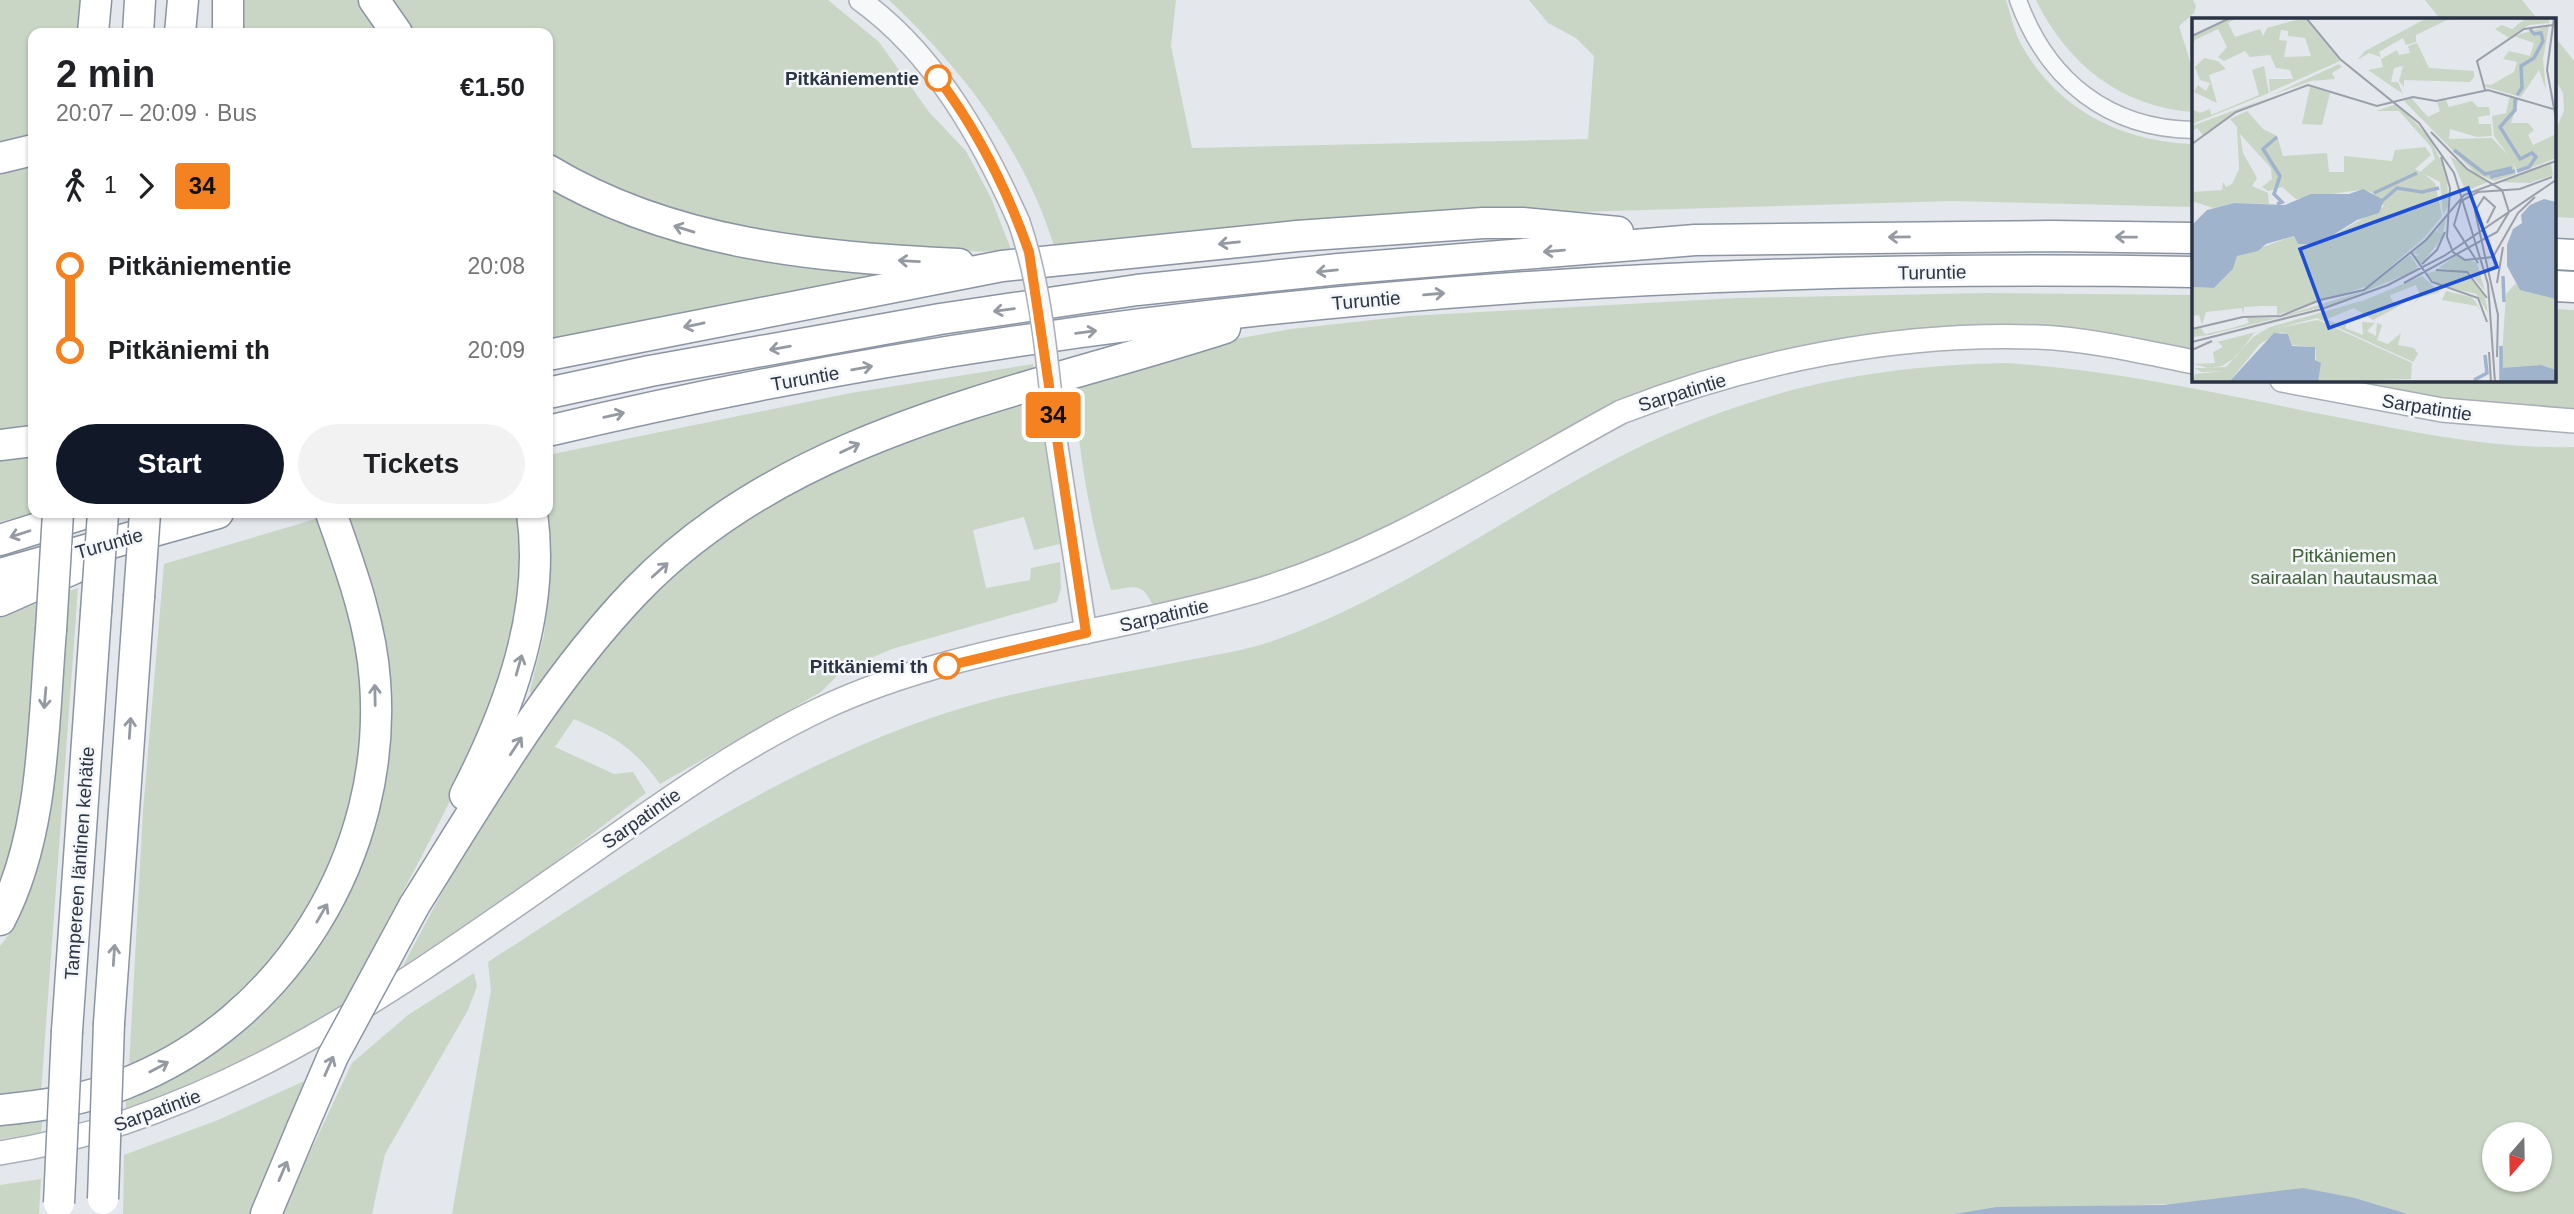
<!DOCTYPE html>
<meta charset="utf-8">
<style>
body{margin:0;font-family:Helvetica,sans-serif;background:#f2f2f2;color:#202124;height:100vh;display:flex;flex-direction:column;font-size:26px;white-space:nowrap}
*{box-sizing:border-box;margin:0}
p{font-size:23px;color:#757577}
.icon{flex:none;width:38px;height:38px;fill:none;stroke:currentColor;stroke-width:2;stroke-linecap:round;stroke-linejoin:round}
.map{position:relative;flex:1;overflow:hidden}
.drawer{position:absolute;left:28px;top:28px;width:525px;height:490px;display:flex;flex-direction:column;background:#fff;border-radius:14px;box-shadow:0 2px 5px #0004}
.drawer>*{flex:none}
.badge{padding:0 14px;border-radius:5px;font-size:24px;line-height:46px}
.needle{width:46px;rotate:200deg}
.controls{position:absolute;left:2482px;top:1122px;display:grid;gap:14px}
.controls a{display:grid;place-items:center;width:70px;height:70px;border-radius:50%;background:#fff;box-shadow:0 2px 5px #0004;font-size:35px}
.map>.badge{position:absolute;translate:-50% -50%;box-shadow:0 0 0 4px #fff}
.legs{display:flex;align-items:center;gap:10px;height:77px;padding:0 28px;font-size:23px}
.legs p{margin-inline-start:auto}
.overview{display:flex;align-items:center;justify-content:space-between;height:119px;padding:0 28px}
h1{font-size:38px;font-weight:800;line-height:52px}
.button{display:flex;gap:14px;margin-top:auto;padding:14px 28px}
.button a{flex:1;height:80px;border-radius:42px;background:#111827;color:#fff;font-size:28px;font-weight:800;line-height:80px;text-align:center}
.button a+a{background:#f2f2f2;color:#202124}
ul{padding:0 28px;list-style:none}
li{display:flex;align-items:center;gap:24px;height:84px;font-size:26px}
li i{display:grid;place-items:center;width:10px;height:100%;margin:0 9px;background:currentColor}
li i::after{content:'';width:18px;height:18px;margin:-9px;border:5px solid;border-radius:50%;background:#fff}
li p{margin-inline-start:auto}
li:first-child i{background:linear-gradient(#0000 50%,currentColor 0)}
li:last-child i{background:linear-gradient(currentColor 50%,#0000 0)}
.map>svg:first-child{display:block}
.green{fill:#c9d6c5;fill-rule:evenodd}
.water{fill:#9fb4cc}
.lines{fill:none;stroke-linecap:round;stroke-linejoin:round}
.minor-casing{stroke:#a9aeb7;stroke-width:19}
.tertiary-casing{stroke:#a9aeb7;stroke-width:24}
.secondary-casing{stroke:#a9aeb7;stroke-width:26}
.motorway-casing{stroke:#8b94a3;stroke-width:33}
.minor{stroke:#f7f8fa;stroke-width:16}
.tertiary{stroke:#f7f8fa;stroke-width:21}
.secondary{stroke:#fff;stroke-width:23}
.motorway{stroke:#fff;stroke-width:30}
.tertiary-bridge-casing{stroke:#a9aeb7;stroke-width:24;stroke-linecap:butt}
.motorway-bridge-casing{stroke:#8b94a3;stroke-width:33;stroke-linecap:butt}
.tertiary-bridge{stroke:#f7f8fa;stroke-width:21}
.motorway-bridge{stroke:#fff;stroke-width:30}
.oneway{stroke:#959aa2}
.line-1-casing{stroke:#fff;stroke-width:16}
.line-1{stroke:#f58220;stroke-width:10}
.stop-1-dot{fill:#fff;stroke:#f58220;stroke-width:3.5}
.labels{text-anchor:middle;stroke-width:5;stroke-linejoin:round;paint-order:stroke}
.stop-label{font-size:19px;font-weight:bold;fill:#2b3445;stroke:#f4f6f9;text-anchor:end}
.street-label{font-size:19px;fill:#2b3445;stroke:#f4f6f9}
.park-label{font-size:19px;fill:#3f6138;stroke:#f4f6f9}
.inset-river{fill:none;stroke:#9fb4cc;stroke-width:3.5}
.inset-road{fill:none;stroke:#9a9fa9;stroke-width:2}
.view{fill:#1d4ed8;fill-opacity:0.15;stroke:#1d4ed8;stroke-width:3.5}
.inset-edge{fill:none;stroke:#2b3445;stroke-width:3.5}
</style>
<div class="map">
<svg width="2574" height="1214" viewBox="0 0 2574 1214">
<rect width="100%" height="100%" fill="#e4e7ec"/>
<g class="green">
<polygon points="0,0 86,0 83,33 33,33 33,144 0,151"/>
<polygon points="241,0 359,0 381,33 241,33"/>
<polygon points="387,0 828,0 879,42 929,112 966,151 991,198 1012,252 902,250 711,227 548,160 548,33 410,33"/>
<path d="M 889,0 L 1176,0 L 1171,46 L 1192,148 L 1588,139 L 1594,56 L 1576,38 L 1548,23 L 1529,0 L 2006,0 C 2011,15 2014,32 2022,46 C 2058,110 2122,142 2194,144 L 2194,207 L 1952,201 L 1469,215 L 1337,223 L 1278,223 L 1055,249 C 1025,150 963,70 889,0 Z"/>
<path d="M 2036,0 L 2193,0 L 2196,6 L 2194,13 L 2179,26 L 2194,74 L 2194,112 C 2121,107 2068,65 2036,0 Z"/>
<polygon points="2425,0 2522,0 2535,16 2531,19 2440,19"/>
<polygon points="2555,37 2574,61 2574,218 2555,217 2555,131 2564,111 2563,93 2555,79"/>
<polygon points="33,163 33,436 0,439 0,172"/>
<path d="M 548,186 C 664,261 801,265 935,273 L 548,346 Z"/>
<path d="M 1987,293 L 2194,295 L 2194,354 L 2039,329 L 1650,391 C 1566,423 1493,473 1414,515 C 1334,558 1242,591 1153,606 C 1142,581 1135,587 1111,590 C 1089,522 1080,455 1073,384 L 1213,343 L 1291,329 L 1409,316 L 1737,298 Z"/>
<polygon points="2555,309 2574,310 2574,412 2518,410 2322,380 2555,380"/>
<path d="M 2005,363 C 2120,370 2233,397 2347,419 C 2422,434 2497,449 2574,447 L 2574,1214 L 2408,1214 L 2355,1198 L 2046,1208 L 1996,1207 L 1954,1214 L 452,1214 L 491,990 L 488,962 C 647,860 809,747 994,699 C 1058,683 1124,673 1189,660 C 1219,654 1250,650 1278,639 C 1403,594 1512,511 1629,452 C 1754,390 1866,366 2005,363 ZM 2494,1134 L 2539,1134 L 2539,1180 L 2494,1180 Z"/>
<polygon points="1033,364 1035,378 758,487 532,699 530,690 544,635 550,574 546,513 548,455 851,393"/>
<path d="M 1040,395 L 1060,544 L 1034,550 L 1024,517 L 973,530 L 986,588 L 1030,580 L 1031,568 L 1060,562 L 1061,588 L 1057,602 L 892,649 L 843,670 L 821,692 L 660,784 C 633,747 615,737 574,719 L 555,747 L 614,774 L 633,772 L 646,793 L 504,901 L 403,966 C 497,786 610,591 794,490 C 871,448 956,422 1040,395 Z"/>
<polygon points="33,456 33,513 0,522 0,459"/>
<path d="M 343,513 L 518,513 C 538,659 454,791 391,915 C 382,932 355,995 345,1005 C 333,1016 313,1023 298,1031 C 243,1062 186,1089 126,1111 L 126,1089 L 259,1008 L 374,810 Z"/>
<polygon points="319,518 346,595 365,687 359,787 328,884 261,977 218,1016 177,1045 129,1067 143,811 164,564"/>
<polygon points="78,588 41,1093 0,1096 0,946 10,933 31,873 65,592"/>
<polygon points="40,602 21,809 0,888 0,618"/>
<polygon points="474,973 477,986 468,1010 385,1154 372,1214 281,1214 352,1063 408,1015"/>
<polygon points="311,1078 254,1214 123,1214 124,1155 218,1120"/>
<polygon points="43,1114 41,1133 0,1139 0,1120"/>
<polygon points="41,1179 39,1214 0,1214 0,1185"/>
</g>
<polygon class="water" points="2303,1188 2355,1198 2408,1214 1954,1214 1996,1207 2163,1205"/>
<g class="lines">
<g class="minor-casing">
<path id="minor" d="M 2018,0 C 2047,80 2108,129 2194,130"/>
</g>
<g class="tertiary-casing">
<g id="tertiary">
<path d="M 860,0 C 935,54 982,139 1019,222"/>
<polyline points="1055,433 1086,633"/>
</g>
</g>
<g class="secondary-casing">
<g id="secondary">
<polyline points="2282,380 2442,410 2574,421"/>
<path d="M 0,1153 C 227,1118 415,975 598,848 C 670,798 741,747 821,709 C 949,648 1103,635 1239,596 C 1377,558 1496,480 1621,412 C 1752,361 1896,332 2037,337 C 2089,339 2143,352 2194,362"/>
</g>
</g>
<g class="motorway-casing">
<g id="motorway">
<polyline points="228,0 228,33"/>
<polyline points="374,0 397,33"/>
<polyline points="93,33 96,0"/>
<polyline points="138,33 140,0"/>
<polyline points="180,33 183,0"/>
<polyline points="0,158 33,150"/>
<path d="M 548,170 C 673,245 816,257 959,264"/>
<polyline points="2555,254 2574,255"/>
<polyline points="2555,286 2574,287"/>
<polyline points="548,355 1002,266 1297,236 1483,223 1522,223 1618,232"/>
<polyline points="548,393 650,371 940,319 1137,290 1339,269 1695,240 2052,236 2194,238"/>
<path d="M 548,431 C 1086,303 1642,262 2194,272"/>
<polyline points="0,445 33,441"/>
<polyline points="0,540 86,513"/>
<polyline points="0,574 218,513"/>
<polyline points="0,601 73,569"/>
<path d="M 465,795 C 509,710 546,610 532,513"/>
<path d="M 414,906 C 482,798 547,684 636,591 C 791,430 1021,394 1225,328"/>
<path d="M 0,920 C 45,834 43,724 51,630"/>
<polyline points="109,1023 139,597"/>
<polyline points="67,1031 96,612"/>
<path d="M 0,1110 C 41,1106 85,1100 124,1084 C 286,1021 388,853 375,681 C 371,623 350,567 331,513"/>
<polyline points="266,1214 302,1128"/>
</g>
</g>
<use href="#minor" class="minor"/>
<use href="#tertiary" class="tertiary"/>
<use href="#secondary" class="secondary"/>
<use href="#motorway" class="motorway"/>
<g class="tertiary-bridge-casing">
<path id="tertiary-bridge" d="M 1019,222 C 1042,289 1047,362 1055,433"/>
</g>
<g class="motorway-bridge-casing">
<g id="motorway-bridge">
<polyline points="139,597 145,513"/>
<polyline points="96,612 103,513"/>
<polyline points="51,630 58,513"/>
<polyline points="302,1128 333,1056 414,906"/>
<polyline points="103,1199 109,1023"/>
<polyline points="59,1203 67,1031"/>
</g>
</g>
<use href="#tertiary-bridge" class="tertiary-bridge"/>
<use href="#motorway-bridge" class="motorway-bridge"/>
</g>
<defs><path id="oneway-shaft" d="M-6 0H5M1.5-3L5.5 0L1.5 3" fill="none" stroke-width="1.6" stroke-linecap="round" stroke-linejoin="round" transform="scale(1.75)"/></defs>
<g class="oneway">
<use href="#oneway-shaft" transform="translate(684 229) rotate(-163)"/>
<use href="#oneway-shaft" transform="translate(1899 237) rotate(179)"/>
<use href="#oneway-shaft" transform="translate(2126 237) rotate(-179)"/>
<use href="#oneway-shaft" transform="translate(1229 243) rotate(174)"/>
<use href="#oneway-shaft" transform="translate(1554 251) rotate(175)"/>
<use href="#oneway-shaft" transform="translate(909 261) rotate(-177)"/>
<use href="#oneway-shaft" transform="translate(1327 271) rotate(174)"/>
<use href="#oneway-shaft" transform="translate(1434 294) rotate(-5)"/>
<use href="#oneway-shaft" transform="translate(1004 310) rotate(172)"/>
<use href="#oneway-shaft" transform="translate(694 325) rotate(168)"/>
<use href="#oneway-shaft" transform="translate(1086 332) rotate(-7)"/>
<use href="#oneway-shaft" transform="translate(780 348) rotate(170)"/>
<use href="#oneway-shaft" transform="translate(862 368) rotate(-10)"/>
<use href="#oneway-shaft" transform="translate(614 415) rotate(-13)"/>
<use href="#oneway-shaft" transform="translate(850 448) rotate(-26)"/>
<use href="#oneway-shaft" transform="translate(20 534) rotate(162)"/>
<use href="#oneway-shaft" transform="translate(660 570) rotate(-42)"/>
<use href="#oneway-shaft" transform="translate(519 665) rotate(-74)"/>
<use href="#oneway-shaft" transform="translate(375 695) rotate(-91)"/>
<use href="#oneway-shaft" transform="translate(45 698) rotate(95)"/>
<use href="#oneway-shaft" transform="translate(130 728) rotate(-86)"/>
<use href="#oneway-shaft" transform="translate(516 746) rotate(-57)"/>
<use href="#oneway-shaft" transform="translate(322 913) rotate(-60)"/>
<use href="#oneway-shaft" transform="translate(114 955) rotate(-86)"/>
<use href="#oneway-shaft" transform="translate(329 1066) rotate(-66)"/>
<use href="#oneway-shaft" transform="translate(159 1067) rotate(-28)"/>
<use href="#oneway-shaft" transform="translate(283 1171) rotate(-67)"/>
</g>
<g class="lines">
<g class="line-1-casing">
<path id="line-1" d="M 938,78 C 978,131 1007,189 1029,252 L 1086,633 L 947,666"/>
</g>
<use href="#line-1" class="line-1"/>
</g>
<g class="stop-1-dot">
<circle cx="938" cy="78" r="12"/>
<circle cx="947" cy="666" r="12"/>
</g>
<g class="labels">
<g class="stop-label">
<text x="919" y="85">Pitkäniementie</text>
<text x="928" y="673">Pitkäniemi th</text>
</g>
<g class="street-label">
<text transform="translate(1932 272) rotate(-1)" y="7">Turuntie</text>
<text transform="translate(1366 300) rotate(-5)" y="7">Turuntie</text>
<text transform="translate(805 378) rotate(-10)" y="7">Turuntie</text>
<text transform="translate(1682 392) rotate(-17)" y="7">Sarpatintie</text>
<text transform="translate(2427 407) rotate(9)" y="7">Sarpatintie</text>
<text transform="translate(109 543) rotate(-16)" y="7">Turuntie</text>
<text transform="translate(1164 615) rotate(-13)" y="7">Sarpatintie</text>
<text transform="translate(641 818) rotate(-35)" y="7">Sarpatintie</text>
<text transform="translate(79 863) rotate(-86)" y="7">Tampereen läntinen kehätie</text>
<text transform="translate(157 1110) rotate(-20)" y="7">Sarpatintie</text>
</g>
<g class="park-label">
<text x="2344" y="562">Pitkäniemen<tspan x="2344" dy="22">sairaalan hautausmaa</tspan></text>
</g>
</g>
<g transform="translate(2192 18)">
<rect width="364" height="364" fill="#e4e7ec"/>
<path d="M 40,0 L 46,0 L 36,5 L 43,19 L 68,11 L 71,18 L 75,10 L 112,0 L 148,43 L 78,74 L 77,61 L 101,61 L 98,52 L 84,50 L 78,37 L 58,39 L 53,33 L 32,43 L 26,39 L 35,29 L 26,11 L 3,22 L 0,29 L 0,19 ZM 89,12 L 96,13 L 96,18 L 113,20 L 119,38 L 92,39 L 95,23 L 87,22 ZM 235,0 L 259,0 L 224,17 L 224,24 L 214,27 L 211,20 L 187,34 L 189,39 L 177,35 L 165,42 L 173,33 ZM 334,0 L 357,0 L 357,5 L 337,7 L 317,20 L 303,11 L 310,7 L 320,11 ZM 357,8 L 351,41 L 354,72 L 347,52 L 329,79 L 294,69 L 291,66 L 299,67 L 322,54 L 325,44 L 311,41 L 317,33 L 338,38 L 342,25 L 322,18 ZM 225,25 L 237,50 L 282,53 L 282,59 L 278,64 L 212,62 L 212,69 L 207,63 L 211,48 L 202,50 L 199,64 L 206,64 L 211,76 L 176,52 L 191,49 L 189,41 L 205,32 L 207,37 L 218,35 L 216,28 ZM 12,40 L 26,43 L 34,51 L 17,57 L 25,85 L 2,74 L 6,67 L 14,73 L 18,65 L 8,62 L 3,49 ZM 147,46 L 150,49 L 140,55 L 143,61 L 119,63 L 80,77 ZM 72,48 L 77,75 L 0,106 L 0,91 L 8,95 L 18,91 L 19,97 L 67,77 L 60,52 ZM 118,69 L 138,75 L 130,107 L 110,106 ZM 318,77 L 327,81 L 319,105 L 336,105 L 342,112 L 336,117 L 341,127 L 364,116 L 364,140 L 326,155 L 321,145 L 324,156 L 302,163 L 283,155 L 212,83 L 219,80 L 236,99 L 248,93 L 245,84 L 254,82 L 257,89 L 280,83 L 286,89 L 297,89 L 298,97 L 286,99 L 287,106 L 299,106 L 300,118 L 285,119 L 258,111 L 257,121 L 300,120 L 317,138 L 302,118 L 300,98 L 314,95 ZM 78,79 L 46,92 L 11,117 L 5,110 L 0,113 L 0,108 ZM 205,86 L 237,119 L 255,155 L 256,188 L 251,197 L 248,164 L 232,156 L 243,165 L 250,198 L 233,219 L 176,268 L 85,297 L 85,288 L 71,288 L 52,289 L 51,297 L 50,290 L 14,294 L 10,307 L 7,297 L 0,298 L 0,269 L 22,270 L 41,251 L 45,238 L 102,218 L 107,226 L 127,226 L 192,188 L 179,174 L 168,172 L 104,181 L 90,169 L 76,173 L 70,169 L 80,161 L 79,150 L 48,116 L 51,135 L 65,160 L 60,168 L 76,175 L 77,186 L 42,185 L 21,190 L 0,183 L 0,174 L 30,172 L 31,164 L 34,169 L 40,166 L 47,151 L 45,109 L 38,101 L 55,93 L 71,111 L 85,118 L 91,138 L 135,135 L 137,154 L 152,154 L 152,138 L 200,143 L 203,132 L 233,129 L 239,137 L 223,151 L 228,154 L 243,141 L 239,129 L 207,93 L 184,93 ZM 258,138 L 296,164 L 274,173 ZM 359,146 L 361,157 L 338,165 L 307,164 ZM 255,195 L 250,220 L 228,248 L 223,238 L 228,237 L 221,235 L 243,213 L 250,215 L 245,213 ZM 218,237 L 226,249 L 218,255 L 139,287 L 17,317 L 0,319 L 0,312 L 9,310 L 13,316 L 36,311 L 57,305 L 55,300 L 83,300 L 170,274 ZM 264,237 L 285,245 L 293,273 L 278,255 L 247,250 ZM 247,252 L 272,253 L 292,275 L 296,295 L 284,276 L 246,267 L 233,256 ZM 230,258 L 248,274 L 227,280 L 219,289 L 228,277 L 224,267 L 198,277 L 200,283 L 211,286 L 181,302 L 162,290 L 135,301 L 149,308 L 155,305 L 153,310 L 171,317 L 170,304 L 183,305 L 175,313 L 184,318 L 185,305 L 190,307 L 185,322 L 196,326 L 209,315 L 206,327 L 222,330 L 226,336 L 221,344 L 125,300 L 85,310 L 126,302 L 220,345 L 219,361 L 126,364 L 123,329 L 100,327 L 96,316 L 88,314 L 68,326 L 37,364 L 0,364 L 3,356 L 32,353 L 10,354 L 2,350 L 34,349 L 61,319 L 78,309 L 173,282 ZM 323,266 L 364,281 L 364,353 L 348,347 L 309,353 L 314,276 ZM 254,273 L 279,279 L 283,283 L 290,295 L 285,288 L 250,282 ZM 76,311 L 62,315 L 44,339 L 30,348 L 16,350 L 2,346 L 23,345 L 21,334 L 31,329 L 26,324 L 9,328 Z" fill="#c9d6c5" fill-rule="evenodd"/>
<path d="M 171,171 L 192,182 L 187,195 L 165,202 L 127,226 L 106,226 L 102,218 L 74,226 L 66,233 L 45,238 L 41,251 L 22,270 L 0,269 L 0,207 L 15,192 L 42,185 L 93,187 L 119,176 L 157,176 ZM 352,181 L 364,184 L 364,281 L 328,272 L 315,248 L 315,227 L 321,211 L 330,205 L 329,197 L 338,187 ZM 82,315 L 96,316 L 100,328 L 123,329 L 123,342 L 129,345 L 126,364 L 37,364 ZM 349,347 L 364,352 L 364,364 L 309,364 L 311,350 Z" fill="#9fb4cc"/>
<path class="inset-river" d="M 325,77 L 330,70 L 329,48 L 342,40 L 351,23 L 349,15 L 342,16 L 338,11M 323,81 L 323,92 L 308,109 L 328,141 L 340,135 L 344,139 L 337,149 L 325,153M 262,132 L 293,156 L 320,150M 298,159 L 323,153M 182,175 L 225,155M 190,183 L 205,170 L 230,174 L 247,170M 85,186 L 90,184 L 82,176 L 88,158 L 71,131 L 85,119M 311,258 L 312,284M 282,362 L 295,355 L 293,337M 309,363 L 309,328"/>
<path class="inset-road" d="M 114,0 L 148,41 L 227,105 L 262,155 L 296,266 L 303,364M 362,0 L 355,52 L 364,101M 0,18 L 38,0M 293,72 L 285,43 L 332,11 L 361,7M 0,126 L 44,94 L 116,67 L 185,88 L 221,79 L 244,83 L 296,72 L 361,91M 249,139 L 258,170 L 255,219 L 261,234 L 273,242 L 301,239 L 326,195 L 343,179M 295,205 L 303,189 L 292,179 L 283,193 L 306,297M 219,234 L 240,264 L 286,280 L 295,304M 286,245 L 262,207 L 269,183 L 286,174 L 328,171 L 360,159M 230,246 L 245,232 L 253,214M 244,252 L 275,254 L 295,280M 212,265 L 305,214 L 317,194 L 310,172 L 275,151 L 239,114M 305,265 L 311,229M 0,311 L 51,299 L 89,298 L 128,282 L 172,272 L 234,222 L 272,177 L 364,143M 0,324 L 130,291 L 196,267 L 252,238 L 364,162M 0,332 L 20,323M 297,334 L 299,364M 305,339 L 306,295"/>
<path class="view" d="M 276,170 L 305,249 L 137,310 L 108,231 Z"/>
<rect width="364" height="364" class="inset-edge"/>
</g>
</svg>
<div class="controls">
<a><svg class="needle" viewBox="-14 -14 28 28"><path d="M0-13l5 13h-10z" fill="#e53935"/><path d="M0 13l5-13h-10z" fill="#757577"/></svg></a>
</div>
<b class="badge" style="left:1053px;top:415px;background:#f58220;color:#111">34</b>
<section class="drawer">
<div class="overview"><div><h1>2 min</h1><p>20:07 – 20:09 · Bus</p></div><b>€1.50</b></div>
<div class="legs"><svg class="icon" aria-label="walk" viewBox="0 0 24 24"><circle cx="13" cy="4" r="2"/><path d="M13 8l-2 6 4 7M11 14l-3 7M7 12l3-4h3l4 4"/></svg>1<svg class="icon" aria-label="forward" viewBox="0 0 24 24"><path d="M9 5l7 7-7 7"/></svg><b class="badge" style="background:#f58220;color:#111">34</b></div>
<ul>
<li><i style="color:#f58220"></i><b>Pitkäniementie</b><p>20:08</p></li>
<li><i style="color:#f58220"></i><b>Pitkäniemi th</b><p>20:09</p></li>
</ul>
<div class="button"><a>Start</a><a>Tickets</a></div>
</section>
</div>
